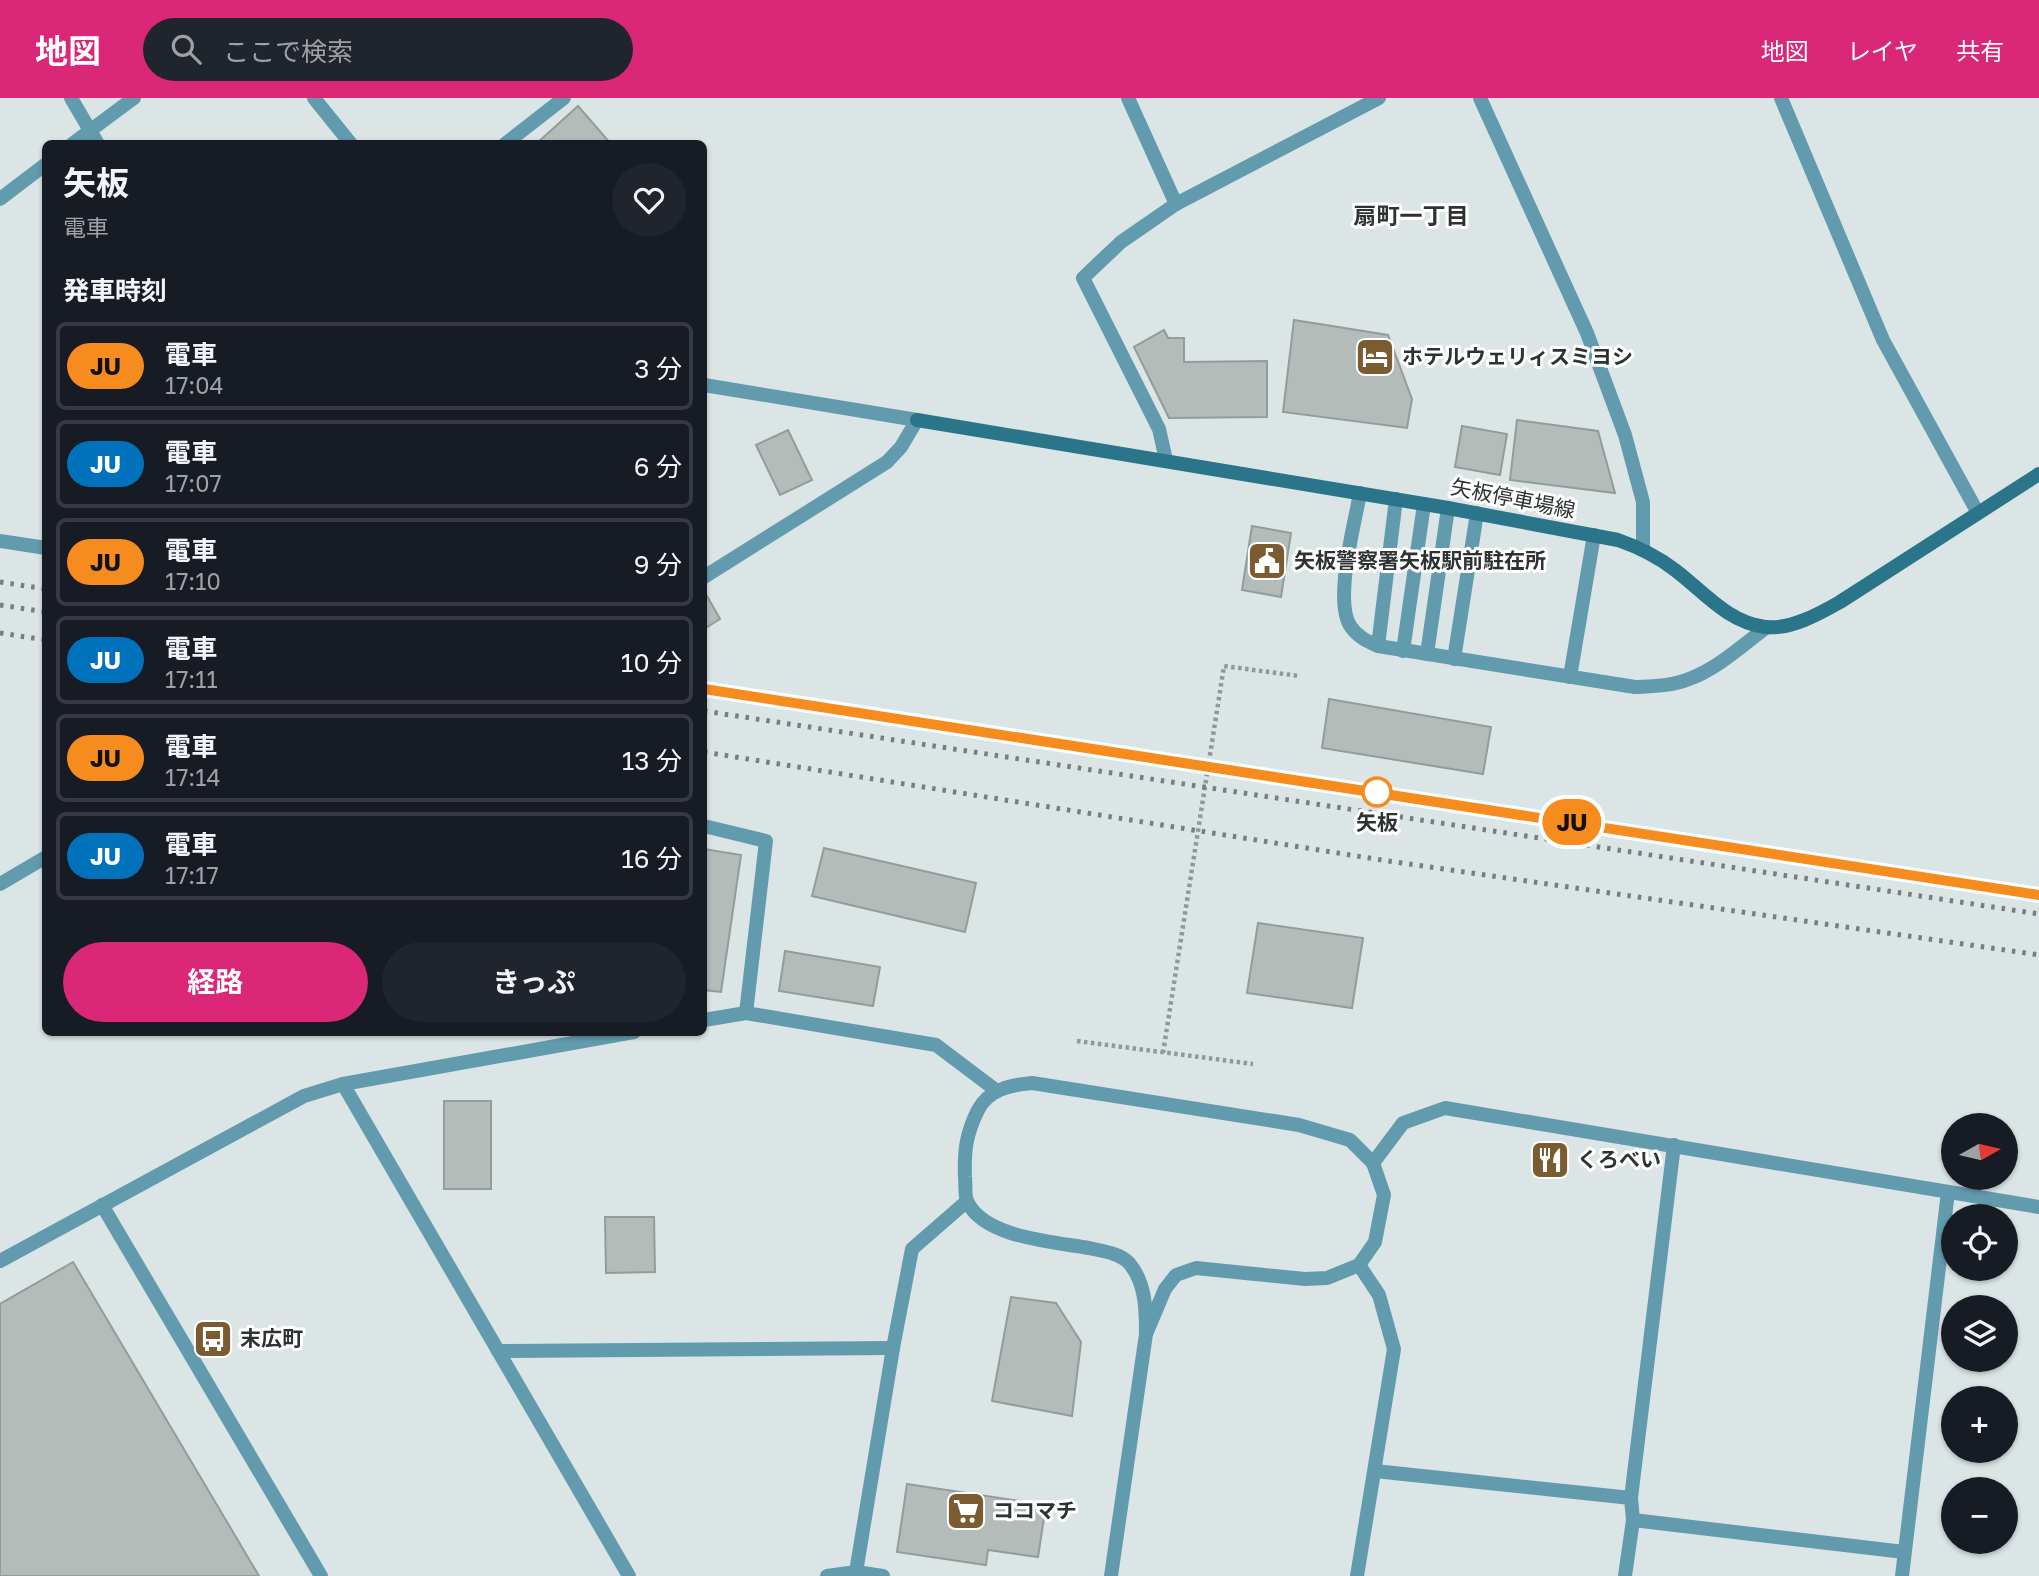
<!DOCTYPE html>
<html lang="ja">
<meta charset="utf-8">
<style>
body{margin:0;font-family:"Golos Text","Noto Sans JP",sans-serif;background:#20242c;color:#f1f3f6;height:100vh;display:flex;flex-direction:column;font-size:26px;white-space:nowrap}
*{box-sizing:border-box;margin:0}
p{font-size:23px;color:#9ea1a6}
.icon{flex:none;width:38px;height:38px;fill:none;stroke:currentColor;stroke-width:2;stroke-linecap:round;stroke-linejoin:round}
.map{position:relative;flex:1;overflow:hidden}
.details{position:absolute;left:42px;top:42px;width:665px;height:896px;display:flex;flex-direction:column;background:#171b24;border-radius:10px;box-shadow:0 2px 5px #0004}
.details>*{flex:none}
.badge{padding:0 14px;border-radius:23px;font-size:24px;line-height:46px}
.needle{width:46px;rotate:82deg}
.tools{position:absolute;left:1941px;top:1015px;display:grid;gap:14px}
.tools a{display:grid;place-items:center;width:77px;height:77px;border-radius:50%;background:#171b24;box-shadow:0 2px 5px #0004;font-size:35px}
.map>.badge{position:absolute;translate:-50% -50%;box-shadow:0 0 0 4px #fff}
h2{padding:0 21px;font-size:26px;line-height:63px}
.round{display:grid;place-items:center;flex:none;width:74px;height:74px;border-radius:37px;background:#20242c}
.head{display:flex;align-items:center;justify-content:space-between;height:119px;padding:0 21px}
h1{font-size:33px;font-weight:700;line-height:52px}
.action{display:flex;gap:14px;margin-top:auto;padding:14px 21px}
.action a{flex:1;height:80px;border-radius:42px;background:#db2777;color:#fff;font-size:28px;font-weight:700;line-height:80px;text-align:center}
.action a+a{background:#20242c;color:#f1f3f6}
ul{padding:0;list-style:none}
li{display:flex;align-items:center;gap:21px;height:88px;margin:0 14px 10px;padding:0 7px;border:4px solid #363941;border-radius:10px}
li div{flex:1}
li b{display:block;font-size:26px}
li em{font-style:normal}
li .badge{min-width:77px;font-weight:700;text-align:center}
header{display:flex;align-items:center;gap:42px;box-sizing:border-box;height:98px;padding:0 35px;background:#db2777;color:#fff}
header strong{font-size:33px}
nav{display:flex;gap:38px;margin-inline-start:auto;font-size:24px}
.search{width:490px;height:63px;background:#20242c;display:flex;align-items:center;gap:18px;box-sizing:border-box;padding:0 24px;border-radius:38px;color:#9ea1a6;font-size:26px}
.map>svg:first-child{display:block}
.building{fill:#b3bcb9;stroke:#939c99;stroke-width:2}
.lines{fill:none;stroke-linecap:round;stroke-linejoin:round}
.path{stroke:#919898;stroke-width:4.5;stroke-dasharray:3.5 3.5;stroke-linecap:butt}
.service{stroke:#629bae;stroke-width:14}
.minor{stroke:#629bae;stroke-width:14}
.tertiary{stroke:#629bae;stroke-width:14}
.secondary{stroke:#2b758b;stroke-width:14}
.rail{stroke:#787e7e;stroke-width:5;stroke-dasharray:3.5 7;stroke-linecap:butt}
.line-casing{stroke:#fff;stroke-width:16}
.line{stroke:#f68b1e;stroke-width:10}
.stop-dot{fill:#fff;stroke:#f68b1e;stroke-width:3.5}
.labels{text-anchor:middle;stroke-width:6;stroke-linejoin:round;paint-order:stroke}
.poi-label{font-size:21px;font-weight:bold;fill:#2e3232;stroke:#fff;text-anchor:start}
.street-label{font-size:21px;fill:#2e3232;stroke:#fff}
.stop-label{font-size:21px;font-weight:bold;fill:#2e3232;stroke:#fff}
.neighbourhood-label{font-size:23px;font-weight:bold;fill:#2e3232;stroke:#fff}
</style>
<header>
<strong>地図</strong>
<div class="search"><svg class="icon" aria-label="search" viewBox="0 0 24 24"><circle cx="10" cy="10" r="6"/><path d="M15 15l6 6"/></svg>ここで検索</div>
<nav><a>地図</a><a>レイヤ</a><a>共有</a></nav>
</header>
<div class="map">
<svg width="2039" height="1478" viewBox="0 0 2039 1478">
<rect width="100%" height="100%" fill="#dbe5e5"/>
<g class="building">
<polygon points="578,8 611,46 536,46"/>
<polygon points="1294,222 1388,237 1412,301 1407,330 1283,314"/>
<polygon points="1164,232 1168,240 1184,240 1184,264 1267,263 1267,319 1169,320 1134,249"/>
<polygon points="1517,322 1598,333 1615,395 1510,382"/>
<polygon points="1462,328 1507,336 1500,377 1455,369"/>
<polygon points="788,332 812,382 780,397 756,347"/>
<polygon points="1252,428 1291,435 1281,499 1242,492"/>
<polygon points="707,498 720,521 704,531 704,499"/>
<polygon points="1329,601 1491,629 1483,676 1322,650"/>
<polygon points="824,750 976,785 965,834 812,798"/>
<polygon points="704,751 741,757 721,894 704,892"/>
<polygon points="1258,825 1363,840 1352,910 1247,895"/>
<polygon points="785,853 880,869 873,908 779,893"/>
<rect x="444" y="1003" width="47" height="88"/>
<polygon points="605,1119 654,1119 655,1174 606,1175"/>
<polygon points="73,1164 259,1478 0,1478 0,1206"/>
<polygon points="1011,1199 1056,1205 1081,1244 1072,1318 992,1303"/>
<polygon points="907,1386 1046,1407 1038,1459 988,1452 986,1467 897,1454"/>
</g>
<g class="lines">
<g class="path">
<polyline points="1077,943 1253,966"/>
<polyline points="1163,955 1224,568 1299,578"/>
</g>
<g class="service">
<polyline points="1128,0 1176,106"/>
<polyline points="505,46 564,0"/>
</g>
<g class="minor">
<polyline points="71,0 98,46"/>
<polyline points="1480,0 1587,235 1625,337 1643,404 1643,451"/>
<polyline points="1781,0 1883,242 1978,415"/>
<polyline points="72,46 134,0"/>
<polyline points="0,101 46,66"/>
<polyline points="1166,362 1159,331 1083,180 1121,144 1176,106 1379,0"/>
<polyline points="704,728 766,743 746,915"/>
<polyline points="0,786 46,759"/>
<polyline points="704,922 746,915 936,947 997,993"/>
<polyline points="343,986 629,1478"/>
<polyline points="1373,1065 1403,1025 1445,1010 2039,1109"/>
<polyline points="102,1107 321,1478"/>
<polyline points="0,1163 304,998 343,986 634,934"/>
<polyline points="498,1253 893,1250"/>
<polyline points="1375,1373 1631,1400"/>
<polyline points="1633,1422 1904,1454"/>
<polyline points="856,1474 893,1250 912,1151 966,1104"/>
<polyline points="827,1478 856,1474 883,1478"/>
<polyline points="1357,1478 1394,1251 1379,1197 1359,1167"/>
<polyline points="1625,1478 1633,1422 1631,1400 1674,1047"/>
<polyline points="1902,1478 1948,1094"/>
</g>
<g class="tertiary">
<polyline points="314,0 351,46"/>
<polyline points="704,287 917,322 901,349 887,364 704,479"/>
<path d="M 1360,395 C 1355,425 1333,504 1351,529 C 1358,539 1367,543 1378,548 L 1635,589 C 1653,588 1672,588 1689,581 C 1717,571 1743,547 1767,529"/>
<polyline points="0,443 46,450"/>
<polyline points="1378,548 1396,401"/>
<polyline points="1403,553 1424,406"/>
<polyline points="1427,556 1448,410"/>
<polyline points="1454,561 1477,415"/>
<polyline points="1570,579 1594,437"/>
<path d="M 1111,1478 L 1146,1236 C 1146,1212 1146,1185 1129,1165 C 1120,1155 1102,1153 1089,1150 C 1055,1144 986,1140 968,1105 C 964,1099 966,1087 965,1079 C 964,1053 966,1036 978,1012 C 989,991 1011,987 1032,985 L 1299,1027 L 1350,1042 L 1373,1065 L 1384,1097 L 1375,1144 L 1359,1167 L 1327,1180 L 1305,1181 L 1196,1170 L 1176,1177 L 1165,1191 L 1146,1236"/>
</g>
<path class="secondary" d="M 917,322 L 1448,410 L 1618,442 C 1638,449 1657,458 1675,472 C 1703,493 1727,524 1765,529 C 1790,532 1819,516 1840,504 L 2039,376"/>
<g class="rail">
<polyline points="0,484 46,491"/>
<polyline points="0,507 46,514"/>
<polyline points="0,535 46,542"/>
<polyline points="704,591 2039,797"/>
<polyline points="704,613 2039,816"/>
<polyline points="704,654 1388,763 2039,857"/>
</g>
</g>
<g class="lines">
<g class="line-casing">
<polyline id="line" points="704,591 2039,797"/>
</g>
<use href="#line" class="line"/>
</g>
<defs>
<g id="hotel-square" transform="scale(2.0125)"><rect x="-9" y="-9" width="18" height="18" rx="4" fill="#7b5c31" stroke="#fff"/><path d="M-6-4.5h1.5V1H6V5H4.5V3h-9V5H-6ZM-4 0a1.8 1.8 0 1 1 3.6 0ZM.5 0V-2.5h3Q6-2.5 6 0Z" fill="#fff"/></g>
<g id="civic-square" transform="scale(2.0125)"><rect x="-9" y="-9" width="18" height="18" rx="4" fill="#7b5c31" stroke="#fff"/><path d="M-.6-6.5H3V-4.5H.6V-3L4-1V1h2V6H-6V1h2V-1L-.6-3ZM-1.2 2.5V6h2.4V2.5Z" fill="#fff"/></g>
<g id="restaurant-square" transform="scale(2.0125)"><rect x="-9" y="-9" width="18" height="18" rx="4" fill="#7b5c31" stroke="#fff"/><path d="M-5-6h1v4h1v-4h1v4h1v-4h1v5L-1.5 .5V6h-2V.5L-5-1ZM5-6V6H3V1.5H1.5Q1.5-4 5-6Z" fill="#fff"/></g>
<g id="bus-square" transform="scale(2.0125)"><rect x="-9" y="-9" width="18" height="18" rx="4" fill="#7b5c31" stroke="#fff"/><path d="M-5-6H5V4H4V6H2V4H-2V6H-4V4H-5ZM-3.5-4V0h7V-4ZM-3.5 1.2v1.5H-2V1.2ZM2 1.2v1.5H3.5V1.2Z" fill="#fff"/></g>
<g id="supermarket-square" transform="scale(2.0125)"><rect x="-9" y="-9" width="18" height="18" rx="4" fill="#7b5c31" stroke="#fff"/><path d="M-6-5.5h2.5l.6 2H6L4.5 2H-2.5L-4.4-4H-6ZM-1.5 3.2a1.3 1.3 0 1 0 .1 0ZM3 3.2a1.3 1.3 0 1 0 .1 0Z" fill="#fff"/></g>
</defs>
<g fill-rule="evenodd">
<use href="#hotel-square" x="1375" y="259"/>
<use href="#civic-square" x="1267" y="463"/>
<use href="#restaurant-square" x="1550" y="1062"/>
<use href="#bus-square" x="213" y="1241"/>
<use href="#supermarket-square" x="966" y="1413"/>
</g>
<circle class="stop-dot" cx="1377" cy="694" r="14"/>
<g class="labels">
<g class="poi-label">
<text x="1402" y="266">ホテルウェリィスミヨシ</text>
<text x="1294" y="470">矢板警察署矢板駅前駐在所</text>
<text x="1577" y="1069">くろべい</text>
<text x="240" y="1248">末広町</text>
<text x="993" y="1420">ココマチ</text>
</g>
<g class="street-label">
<text transform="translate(1513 401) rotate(11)" y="7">矢板停車場線</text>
</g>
<g class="stop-label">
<text x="1377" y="732">矢板</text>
</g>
<g class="neighbourhood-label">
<text x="1411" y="126">扇町一丁目</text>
</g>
</g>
</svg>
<div class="tools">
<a><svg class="needle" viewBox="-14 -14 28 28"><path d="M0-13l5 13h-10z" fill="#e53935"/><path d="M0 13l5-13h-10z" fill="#9ea1a6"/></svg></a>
<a><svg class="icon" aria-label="locate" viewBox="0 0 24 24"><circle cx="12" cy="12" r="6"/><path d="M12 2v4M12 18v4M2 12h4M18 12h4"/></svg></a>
<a><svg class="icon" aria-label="layers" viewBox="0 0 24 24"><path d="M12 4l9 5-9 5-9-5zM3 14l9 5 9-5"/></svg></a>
<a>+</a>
<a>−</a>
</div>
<b class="badge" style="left:1572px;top:724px;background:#f68b1e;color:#111">JU</b>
<section class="details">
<div class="head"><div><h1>矢板</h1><p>電車</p></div><a class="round"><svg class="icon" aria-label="heart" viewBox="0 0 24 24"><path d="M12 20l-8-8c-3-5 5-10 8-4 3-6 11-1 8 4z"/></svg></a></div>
<h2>発車時刻</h2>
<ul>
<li><span class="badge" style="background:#f68b1e;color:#111">JU</span><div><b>電車</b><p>17:04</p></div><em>3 分</em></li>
<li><span class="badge" style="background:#0072bc;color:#fff">JU</span><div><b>電車</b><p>17:07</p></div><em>6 分</em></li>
<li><span class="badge" style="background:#f68b1e;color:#111">JU</span><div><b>電車</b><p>17:10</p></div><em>9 分</em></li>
<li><span class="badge" style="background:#0072bc;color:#fff">JU</span><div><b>電車</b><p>17:11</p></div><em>10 分</em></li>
<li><span class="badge" style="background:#f68b1e;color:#111">JU</span><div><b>電車</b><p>17:14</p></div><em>13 分</em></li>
<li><span class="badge" style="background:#0072bc;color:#fff">JU</span><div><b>電車</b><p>17:17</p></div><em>16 分</em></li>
</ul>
<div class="action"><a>経路</a><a>きっぷ</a></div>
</section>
</div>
